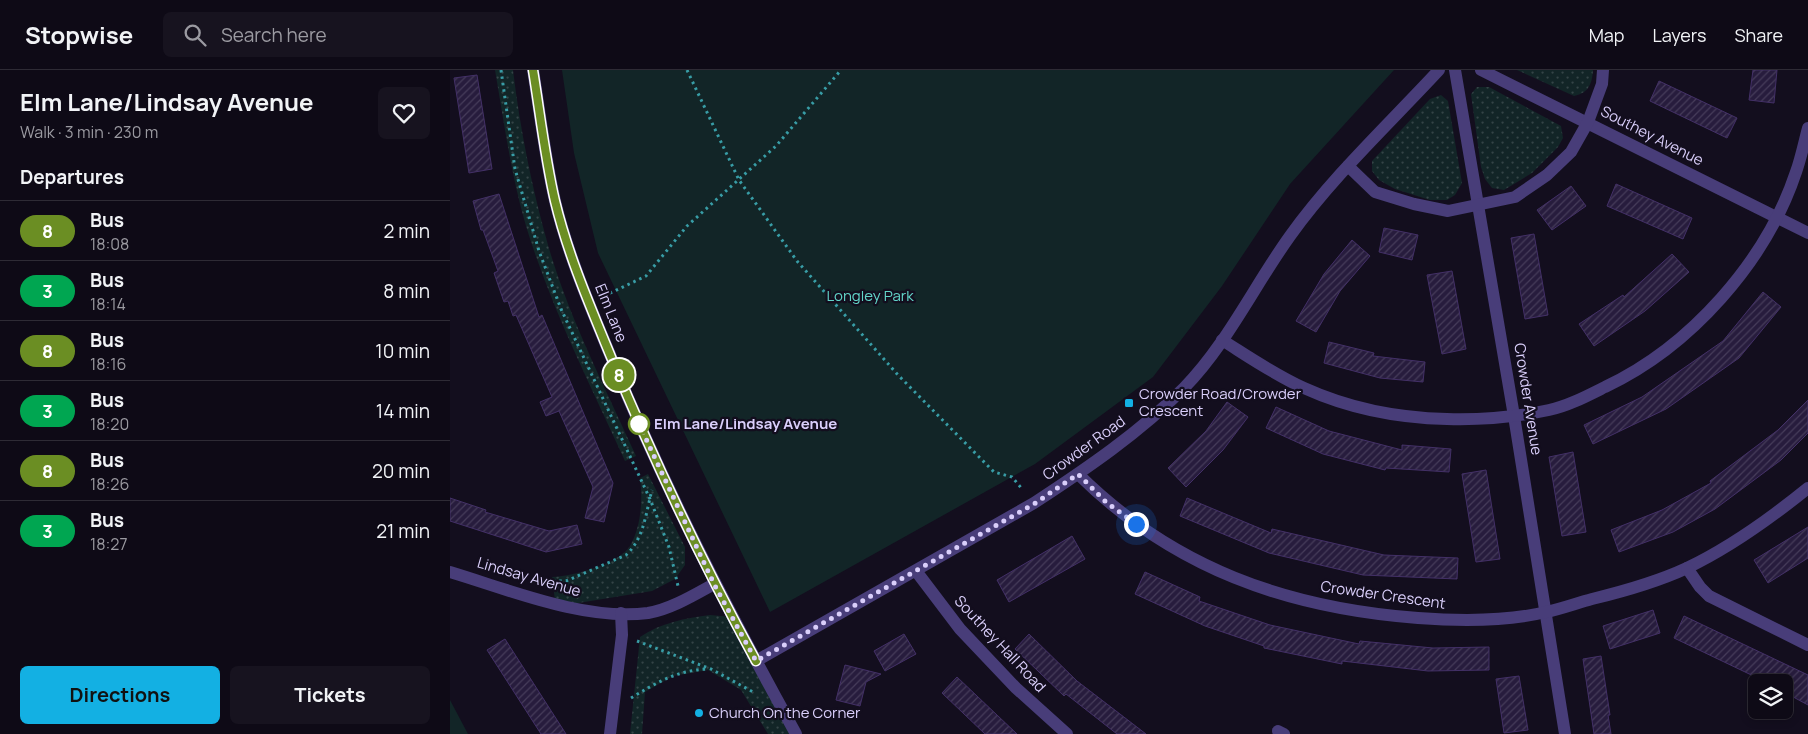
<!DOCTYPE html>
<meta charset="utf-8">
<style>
body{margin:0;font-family:Manrope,sans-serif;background:#17131f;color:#f1f3f6;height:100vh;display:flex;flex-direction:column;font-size:19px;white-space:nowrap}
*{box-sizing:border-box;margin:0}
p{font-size:16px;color:#9b9aa1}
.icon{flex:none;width:28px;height:28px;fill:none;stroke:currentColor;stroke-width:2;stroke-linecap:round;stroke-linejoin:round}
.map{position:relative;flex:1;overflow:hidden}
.sheet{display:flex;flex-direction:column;background:#0e0a16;width:450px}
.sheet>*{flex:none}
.badge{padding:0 10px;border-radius:16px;font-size:18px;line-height:32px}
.controls{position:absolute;left:1298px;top:604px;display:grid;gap:10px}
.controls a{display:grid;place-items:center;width:45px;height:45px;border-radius:8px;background:#0e0a16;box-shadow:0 2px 8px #0003,0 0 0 1px #2e2b35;font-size:25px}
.you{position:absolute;width:25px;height:25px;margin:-12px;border:4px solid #fff;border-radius:50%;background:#1a73e8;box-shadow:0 0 0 8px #1a73e833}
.map>.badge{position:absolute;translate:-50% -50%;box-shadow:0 0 0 2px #fff}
h2{padding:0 20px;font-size:19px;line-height:45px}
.round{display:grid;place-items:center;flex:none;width:52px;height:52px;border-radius:8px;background:#17131f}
.head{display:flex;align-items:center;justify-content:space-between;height:85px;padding:0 20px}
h1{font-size:24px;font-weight:700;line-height:38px}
.cta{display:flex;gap:10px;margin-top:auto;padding:10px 20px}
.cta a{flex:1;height:58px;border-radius:8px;background:#13b0e3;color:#111;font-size:20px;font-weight:700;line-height:58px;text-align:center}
.cta a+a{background:#17131f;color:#f1f3f6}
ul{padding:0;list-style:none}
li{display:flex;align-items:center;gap:15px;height:60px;padding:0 20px;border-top:1px solid #2e2b35}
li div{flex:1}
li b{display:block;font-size:19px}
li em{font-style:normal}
li .badge{min-width:55px;font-weight:700;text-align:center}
header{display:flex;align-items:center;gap:30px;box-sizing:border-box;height:70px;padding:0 25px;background:#0e0a16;border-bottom:1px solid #2e2b35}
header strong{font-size:24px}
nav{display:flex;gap:28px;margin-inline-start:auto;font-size:18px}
.search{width:350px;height:45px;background:#17131f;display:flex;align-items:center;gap:12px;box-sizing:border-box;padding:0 18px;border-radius:8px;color:#9b9aa1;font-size:19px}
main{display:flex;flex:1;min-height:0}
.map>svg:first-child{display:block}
.grass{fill:url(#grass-dots)}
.park{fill:#122527}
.building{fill:url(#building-hatch);stroke:#433067}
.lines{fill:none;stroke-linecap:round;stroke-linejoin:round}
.path{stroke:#389da6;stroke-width:3;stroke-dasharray:2.5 4;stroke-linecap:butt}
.minor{stroke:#483d79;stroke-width:12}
.line-casing{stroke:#fff;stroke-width:11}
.line{stroke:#6b8e23;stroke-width:8}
.walk{stroke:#dacffb;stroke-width:5;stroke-dasharray:0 9}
.poi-dot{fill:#13b0e3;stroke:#130e1e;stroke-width:2}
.stop-dot{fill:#fff;stroke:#6b8e23;stroke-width:2.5}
.labels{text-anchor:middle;stroke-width:4.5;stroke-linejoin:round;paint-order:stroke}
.street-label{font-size:15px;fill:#dacffb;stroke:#130e1e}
.park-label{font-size:15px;fill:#62d4c8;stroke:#130e1e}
.poi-label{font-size:15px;fill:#dacffb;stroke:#130e1e;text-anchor:start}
.stop-label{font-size:15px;font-weight:bold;fill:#dacffb;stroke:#130e1e;text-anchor:start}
</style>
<header>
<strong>Stopwise</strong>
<div class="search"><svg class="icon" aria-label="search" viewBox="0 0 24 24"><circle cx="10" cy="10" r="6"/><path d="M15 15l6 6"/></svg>Search here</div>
<nav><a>Map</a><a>Layers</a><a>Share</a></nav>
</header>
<main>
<section class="sheet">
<div class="head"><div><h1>Elm Lane/Lindsay Avenue</h1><p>Walk · 3 min · 230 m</p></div><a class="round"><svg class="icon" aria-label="heart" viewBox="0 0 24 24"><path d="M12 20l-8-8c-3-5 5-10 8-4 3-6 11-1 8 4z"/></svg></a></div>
<h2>Departures</h2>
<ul>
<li><span class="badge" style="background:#6b8e23;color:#fff">8</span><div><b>Bus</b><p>18:08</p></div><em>2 min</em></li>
<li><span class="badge" style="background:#00a651;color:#fff">3</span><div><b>Bus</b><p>18:14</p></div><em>8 min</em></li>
<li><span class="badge" style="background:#6b8e23;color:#fff">8</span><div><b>Bus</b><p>18:16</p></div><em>10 min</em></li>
<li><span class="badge" style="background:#00a651;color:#fff">3</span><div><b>Bus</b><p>18:20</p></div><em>14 min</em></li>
<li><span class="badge" style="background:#6b8e23;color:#fff">8</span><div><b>Bus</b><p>18:26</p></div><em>20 min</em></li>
<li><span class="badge" style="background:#00a651;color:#fff">3</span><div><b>Bus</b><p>18:27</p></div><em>21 min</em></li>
</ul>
<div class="cta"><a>Directions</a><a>Tickets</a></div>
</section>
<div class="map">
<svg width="1358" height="664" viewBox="0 0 1358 664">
<defs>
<pattern id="grass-dots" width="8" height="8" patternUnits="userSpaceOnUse" patternTransform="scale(1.25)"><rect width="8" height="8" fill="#122527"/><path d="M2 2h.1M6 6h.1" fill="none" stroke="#344447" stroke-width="1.8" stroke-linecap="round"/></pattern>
<pattern id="building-hatch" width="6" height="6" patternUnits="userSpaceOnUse" patternTransform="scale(1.25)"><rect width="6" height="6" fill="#271c3d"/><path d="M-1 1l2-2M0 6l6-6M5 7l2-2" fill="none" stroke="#463c5a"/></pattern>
</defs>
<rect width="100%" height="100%" fill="#130e1e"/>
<g class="grass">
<path d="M 45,0 L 63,0 C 70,59 82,118 98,175 C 119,248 155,317 186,386 L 175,391 C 140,314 101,238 76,156 C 61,105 54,52 45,0 Z"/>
<path d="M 1067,0 L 1143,0 C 1142,13 1139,23 1124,26 Z"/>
<polygon points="1027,17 1039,17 1111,56 1113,68 1108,77 1082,103 1054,120 1042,118 1035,109 1031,97 1021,24"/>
<polygon points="991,25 998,31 1012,113 1005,125 997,130 980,130 945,119 929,110 922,101 922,91 980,29"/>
<path d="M 198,404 L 235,477 L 235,495 L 225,509 L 202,521 L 122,534 L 105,530 L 102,507 C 122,506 168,495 180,476 C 191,457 193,430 190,408 Z"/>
<path d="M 260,545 L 282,547 L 345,664 L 318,664 L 291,620 L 258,600 L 223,606 L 195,622 L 192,664 L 180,664 L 190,567 C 210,553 236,548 260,545 Z"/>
</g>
<g class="park">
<polygon points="112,0 944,0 840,114 772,216 703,307 585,394 320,542 148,183 124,83"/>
<polygon points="0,630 18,664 0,664"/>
</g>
<g class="building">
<polygon points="1303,0 1327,0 1324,33 1299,30"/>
<polygon points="27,5 42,99 19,103 4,8"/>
<polygon points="1209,11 1287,48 1277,68 1200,31"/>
<polygon points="1166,114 1242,148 1233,169 1157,136"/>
<polygon points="1121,116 1136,136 1102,160 1087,140"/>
<polygon points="49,124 89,247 92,245 163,413 154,452 135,448 143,417 109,341 96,346 90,332 102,327 66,245 63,246 58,231 54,232 44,203 48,201 33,160 31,160 23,131"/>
<polygon points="934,158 968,165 962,190 929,182"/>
<polygon points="1084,164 1098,245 1075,249 1061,168"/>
<polygon points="902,170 920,186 890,221 866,262 846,251 874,204"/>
<polygon points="1222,184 1239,202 1195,241 1144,276 1129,254 1173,225 1174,227"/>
<polygon points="1002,201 1016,279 992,284 977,205"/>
<polygon points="1313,222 1331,237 1289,288 1216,339 1143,374 1134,355 1192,327 1273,271"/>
<polygon points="879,272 924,283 923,286 975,292 973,312 930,308 874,293"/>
<polygon points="1358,330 1358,363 1331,390 1265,439 1223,462 1169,482 1161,460 1212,440 1261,413 1260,411 1328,360"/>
<polygon points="777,332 798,347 773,380 736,417 718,398 756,361"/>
<polygon points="826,337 879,361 952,380 952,375 1001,379 999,402 936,398 935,400 873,384 816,358"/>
<polygon points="1123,382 1136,462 1112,466 1099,387"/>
<polygon points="1036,400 1050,489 1026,492 1012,404"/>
<polygon points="0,428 36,440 35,442 99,461 127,455 132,474 96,482 0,451"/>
<polygon points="737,428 821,463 822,459 934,485 1008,488 1007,509 913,505 819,483 730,446"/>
<polygon points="1358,457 1358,488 1318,513 1304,490"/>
<polygon points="622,466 635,489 559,532 547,510"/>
<polygon points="695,502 750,527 749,531 820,555 909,574 910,571 983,578 1039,577 1039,600 978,601 892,591 892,594 814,578 814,576 755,556 685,524"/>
<polygon points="1203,540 1210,563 1160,579 1153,556"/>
<polygon points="1234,546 1358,605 1358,635 1334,622 1334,612 1316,612 1224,568"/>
<polygon points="454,564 466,584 435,601 424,581"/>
<polygon points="579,564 627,611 696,664 667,664 616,624 614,626 565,579"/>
<polygon points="55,569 116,664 91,664 37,580"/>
<polygon points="1151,586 1160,645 1158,645 1161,664 1144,664 1133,589"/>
<polygon points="395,595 431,604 416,612 410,636 386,630"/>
<polygon points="1069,606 1078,660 1054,663 1046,609"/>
<polygon points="507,607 567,664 535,664 492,623"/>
</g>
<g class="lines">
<g class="path">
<polyline points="51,0 65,99 89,181 111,239 200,429 219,477 228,516"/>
<polyline points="237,0 289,110 347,191 448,305 544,402 562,407 573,420"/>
<polyline points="154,226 196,206 237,156 326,76 391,0"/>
<path d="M 91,513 L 92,511 L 116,511 L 176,485 C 194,469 196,442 202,420"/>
<polyline points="187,571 261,599 305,623"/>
<path d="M 181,628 C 206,613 227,600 258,599"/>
</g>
<g class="minor">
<path d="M 83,0 C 90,43 95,88 105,131 C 118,185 140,236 161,287 C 214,417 278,541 346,664"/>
<polyline points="1005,0 1064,346 1115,664"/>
<polyline points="1031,0 1358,163"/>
<polyline points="898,96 925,122 964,134 998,141 1065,127 1097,105 1121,82 1138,52 1152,14 1153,0"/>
<path d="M 772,270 C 799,287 825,305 854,318 C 898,338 949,348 997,349 C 1031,350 1066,347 1099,340 C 1118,336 1137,326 1155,317 C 1240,277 1316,192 1346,102 C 1351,88 1354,73 1358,58"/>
<path d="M 628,404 C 723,498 836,538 968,548 C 1009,551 1055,552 1096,542 C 1111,539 1127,533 1142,529 C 1175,521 1207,512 1237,498 C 1281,477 1321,448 1358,418"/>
<polyline points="1237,498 1250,517 1259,526 1358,575"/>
<polyline points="466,501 510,559 566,618 617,664"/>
<path d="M 0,502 C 60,520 134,551 198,543 C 221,539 244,525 264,514"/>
<path d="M 306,591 L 584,433 C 636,399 689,363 734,318 C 777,274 804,216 840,166 C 883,106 939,54 989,0"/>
<polyline points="828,661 834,664"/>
<polyline points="160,664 172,565 171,543"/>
</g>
</g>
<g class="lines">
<g class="line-casing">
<path id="line" d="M 83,0 C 90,43 95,88 105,131 C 118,185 140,236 161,287 C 204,391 252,492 306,591"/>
</g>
<use href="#line" class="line"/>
<polyline class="walk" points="189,354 264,514 306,591 584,434 628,404 656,432 686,454"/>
</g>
<g class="poi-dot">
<rect x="674" y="328" width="10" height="10" rx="2.5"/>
<circle cx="249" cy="643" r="5"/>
</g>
<circle class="stop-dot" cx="189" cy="354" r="10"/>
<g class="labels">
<g class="street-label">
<text transform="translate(1202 66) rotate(27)" y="5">Southey Avenue</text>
<text transform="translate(161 243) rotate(68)" y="5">Elm Lane</text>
<text transform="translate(1078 329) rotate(81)" y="5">Crowder Avenue</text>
<text transform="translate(634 378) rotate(-36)" y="5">Crowder Road</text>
<text transform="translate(79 507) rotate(16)" y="5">Lindsay Avenue</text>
<text transform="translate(933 525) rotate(8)" y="5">Crowder Crescent</text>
<text transform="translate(550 574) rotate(47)" y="5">Southey Hall Road</text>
</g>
<g class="park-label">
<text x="420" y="231">Longley Park</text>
</g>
<g class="poi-label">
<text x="689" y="329">Crowder Road/Crowder<tspan x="689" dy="17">Crescent</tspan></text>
<text x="259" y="648">Church On the Corner</text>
</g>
<g class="stop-label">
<text x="204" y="359">Elm Lane/Lindsay Avenue</text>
</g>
</g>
</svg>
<div class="controls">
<a><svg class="icon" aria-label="layers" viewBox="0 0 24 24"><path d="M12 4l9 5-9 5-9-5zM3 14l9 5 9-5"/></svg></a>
</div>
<div class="you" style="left:686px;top:454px"></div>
<b class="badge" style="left:169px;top:305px;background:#6b8e23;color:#fff">8</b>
</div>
</main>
